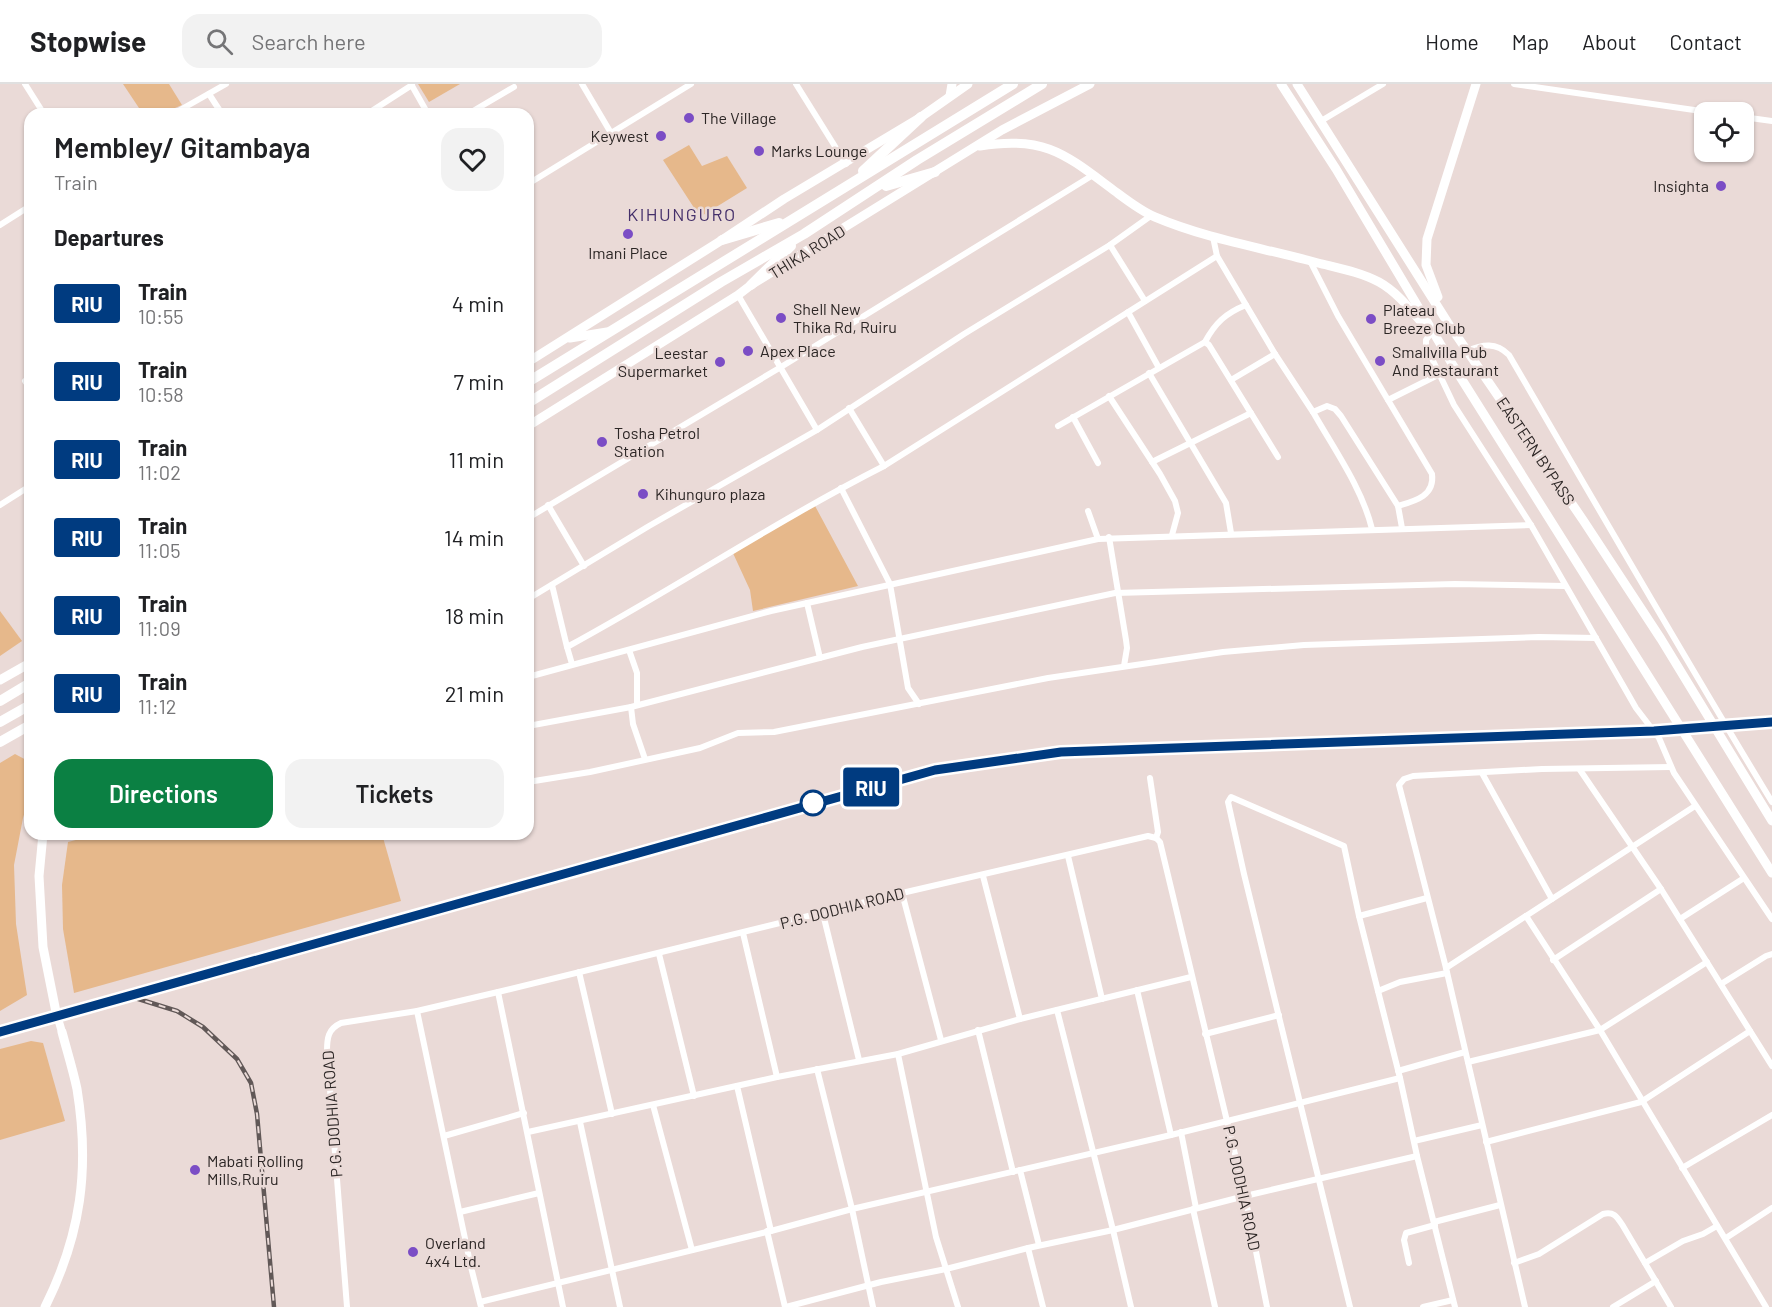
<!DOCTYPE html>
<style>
body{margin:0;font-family:Barlow,sans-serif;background:#f2f2f2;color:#202124;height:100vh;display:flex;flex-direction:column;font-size:22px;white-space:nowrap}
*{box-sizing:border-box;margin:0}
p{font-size:20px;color:#757577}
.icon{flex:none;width:33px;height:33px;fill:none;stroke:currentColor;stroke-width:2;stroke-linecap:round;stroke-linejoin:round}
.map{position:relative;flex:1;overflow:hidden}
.side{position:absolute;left:24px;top:24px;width:510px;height:732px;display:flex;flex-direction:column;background:#fff;border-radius:18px;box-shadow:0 2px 4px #0004}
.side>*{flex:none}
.badge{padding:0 12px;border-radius:4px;font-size:21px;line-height:39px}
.buttons{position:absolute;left:1694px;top:18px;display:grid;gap:12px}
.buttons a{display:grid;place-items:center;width:60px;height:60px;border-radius:12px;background:#fff;box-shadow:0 2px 4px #0004;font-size:30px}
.map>.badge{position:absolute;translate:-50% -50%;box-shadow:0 0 0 3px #fff}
h2{padding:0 30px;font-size:22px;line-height:54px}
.round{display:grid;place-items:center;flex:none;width:63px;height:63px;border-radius:18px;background:#f2f2f2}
.headline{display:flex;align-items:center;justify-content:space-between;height:102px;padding:0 30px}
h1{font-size:28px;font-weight:600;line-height:45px}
.primary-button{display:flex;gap:12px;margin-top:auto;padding:12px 30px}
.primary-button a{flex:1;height:69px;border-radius:18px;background:#0b8043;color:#fff;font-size:24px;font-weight:600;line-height:69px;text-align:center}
.primary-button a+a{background:#f2f2f2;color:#202124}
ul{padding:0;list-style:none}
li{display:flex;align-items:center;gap:18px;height:78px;padding:0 30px}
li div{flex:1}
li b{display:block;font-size:22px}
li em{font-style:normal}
li .badge{min-width:66px;font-weight:700;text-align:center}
header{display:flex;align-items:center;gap:36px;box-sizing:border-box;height:84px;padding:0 30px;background:#fff;border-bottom:2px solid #e0e0e0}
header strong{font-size:28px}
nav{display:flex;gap:33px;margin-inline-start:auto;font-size:21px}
.search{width:420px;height:54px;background:#f2f2f2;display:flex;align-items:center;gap:15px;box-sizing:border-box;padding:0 21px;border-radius:18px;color:#757577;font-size:22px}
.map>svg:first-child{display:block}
.green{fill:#e6b88b}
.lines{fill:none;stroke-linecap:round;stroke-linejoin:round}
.street{stroke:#fff;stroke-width:6}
.secondary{stroke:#fff;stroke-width:8}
.primary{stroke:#fff;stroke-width:9}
.highway{stroke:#fff;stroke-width:10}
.rail-casing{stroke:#615857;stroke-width:4.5}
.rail{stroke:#eadad7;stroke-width:2;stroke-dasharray:7;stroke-linecap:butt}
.line-casing{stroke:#fff;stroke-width:14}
.line{stroke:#003b80;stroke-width:9}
.poi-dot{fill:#7b4dc5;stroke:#eadad7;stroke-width:2}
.stop-dot{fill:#fff;stroke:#003b80;stroke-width:3}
.labels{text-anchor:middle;stroke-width:5;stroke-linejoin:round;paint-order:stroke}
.poi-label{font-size:16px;fill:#2c2625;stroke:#eadad7;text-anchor:start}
.street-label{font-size:16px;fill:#2c2625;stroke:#eadad7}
.neighbourhood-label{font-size:18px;letter-spacing:1.5px;fill:#442f6a;stroke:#eadad7}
</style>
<header>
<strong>Stopwise</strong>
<div class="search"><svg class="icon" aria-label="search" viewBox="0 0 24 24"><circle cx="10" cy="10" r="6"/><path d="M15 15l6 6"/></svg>Search here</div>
<nav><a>Home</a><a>Map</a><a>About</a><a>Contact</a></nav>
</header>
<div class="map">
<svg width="1772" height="1223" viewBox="0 0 1772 1223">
<rect width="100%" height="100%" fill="#eadad7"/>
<g class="green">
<polygon points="123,0 169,0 182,21 161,30 143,30"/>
<polygon points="418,0 460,0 429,18"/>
<polygon points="689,61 702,82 727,72 747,104 700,133 663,76"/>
<polygon points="814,420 858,502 753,527 750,506 732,467"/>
<polygon points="0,527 22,557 0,572"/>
<polygon points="15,670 30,678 30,711 23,734 14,781 16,840 27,911 0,927 0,679"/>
<polygon points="99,750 382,750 401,817 74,909 63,845 62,801 68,758"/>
<polygon points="31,957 43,959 65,1037 0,1056 0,965"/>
</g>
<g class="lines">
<g class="street">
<polyline points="25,0 44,30"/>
<polyline points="411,0 428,30"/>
<polyline points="582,0 611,49"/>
<polyline points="796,0 846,80"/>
<polyline points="1514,0 1708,28"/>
<polyline points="209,10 222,30"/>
<polyline points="173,30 226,0"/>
<polyline points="367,30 412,1"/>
<polyline points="468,30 514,3"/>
<polyline points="1743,33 1772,37"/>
<polyline points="1321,37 1383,0"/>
<polyline points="528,100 691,0"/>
<polyline points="0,141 30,122"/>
<polyline points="1213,153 1217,172 1275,270 1313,328 1327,322 1335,325 1341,332 1398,422 1402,444"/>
<polyline points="1110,161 1145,217"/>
<path d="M 1310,177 L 1338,232 L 1432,390 C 1435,412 1415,417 1398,422"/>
<polyline points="738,211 817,346"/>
<polyline points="1128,228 1159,284"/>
<polyline points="1431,249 1426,256 1426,262 1454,321 1531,441 1636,624 1659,654 1674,689 1772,835"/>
<path d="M 1205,258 C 1215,239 1226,229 1246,221"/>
<path d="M 1467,267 C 1483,260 1496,258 1509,271 C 1596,420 1682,570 1772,718"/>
<polyline points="1149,289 1226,419 1231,449"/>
<polyline points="1231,296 1275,270"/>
<polyline points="25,297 30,304"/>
<polyline points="1109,312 1160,390 1175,417 1178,429 1172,451"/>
<polyline points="1388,316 1454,283"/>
<polyline points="849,324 884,382"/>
<path d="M 1313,328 C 1334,365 1362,404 1372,445"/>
<polyline points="1073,333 1098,379"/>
<polyline points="1058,342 1205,258 1209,261 1278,373"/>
<polyline points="1152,378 1251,329"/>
<polyline points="841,404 890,500 908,604 919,620"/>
<polyline points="0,421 30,402"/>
<polyline points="548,421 584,482"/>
<polyline points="1088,427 1098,455"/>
<polyline points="528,434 781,283 1093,91"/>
<polyline points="1109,453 1126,556 1127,564 1124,582"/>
<polyline points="552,501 567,563"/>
<polyline points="528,515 649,442 817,346 964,250 1110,161 1152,131"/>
<polyline points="807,519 820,574"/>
<polyline points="629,566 637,589 637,621"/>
<path d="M 572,580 L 567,563 C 674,505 776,437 884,382 L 1217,172"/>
<polyline points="528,593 771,527 1098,455 1531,441"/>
<polyline points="631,623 633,640 645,675"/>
<polyline points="528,642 631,623 862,563 1115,509 1455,500 1565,502"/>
<polyline points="1580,686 1661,805 1772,982"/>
<polyline points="1482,689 1552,815"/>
<polyline points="1150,694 1158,748 1156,754"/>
<polyline points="528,698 590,688 700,664 738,649 774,648 1048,594 1223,568 1304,561 1539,553 1596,554"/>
<polyline points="1068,772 1102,915"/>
<polyline points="983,792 1020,935"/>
<polyline points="902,809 941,956"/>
<polyline points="823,830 859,976"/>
<polyline points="1359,832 1427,814"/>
<polyline points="1526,832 1600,946 1766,1223"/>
<polyline points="1680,835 1744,794"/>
<polyline points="743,849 777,993"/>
<polyline points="659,870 694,1012"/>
<polyline points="1553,876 1661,805"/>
<polyline points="1446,884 1695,722"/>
<polyline points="579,888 612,1030"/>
<polyline points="1721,900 1766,872 1772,870"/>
<polyline points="1137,906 1171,1051"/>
<polyline points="1378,907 1400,898 1447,889"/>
<polyline points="498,908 563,1223"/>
<polyline points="1057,926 1113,1146 1131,1223"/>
<polyline points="417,927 471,1183 481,1223"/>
<polyline points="978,946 1013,1088"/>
<polyline points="1205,950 1279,931"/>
<polyline points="898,970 936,1153 958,1223"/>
<polyline points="1468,978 1600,946 1707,878"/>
<polyline points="817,985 852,1125 873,1223"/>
<polyline points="1398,987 1465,968"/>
<polyline points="737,1002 771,1147"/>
<polyline points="653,1021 692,1166"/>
<polyline points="580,1038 620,1223"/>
<polyline points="528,1048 777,993 898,970 1020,935 1191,893"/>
<polyline points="1181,1048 1196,1124"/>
<polyline points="444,1052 524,1029"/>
<polyline points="1414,1057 1482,1041"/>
<polyline points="1486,1058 1641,1018 1750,947"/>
<polyline points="1682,1084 1772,1031"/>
<polyline points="1020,1086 1039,1161"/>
<polyline points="1193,1125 1215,1223"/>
<polyline points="460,1128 539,1109"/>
<polyline points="1434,1138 1500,1121"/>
<polyline points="767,1147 785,1223"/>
<polyline points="1726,1154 1772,1124"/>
<polyline points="1028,1164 1043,1223"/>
<polyline points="1409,1179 1404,1156 1406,1149 1435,1141"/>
<path d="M 1514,1179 L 1539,1170 L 1603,1130 C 1614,1127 1617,1133 1623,1142 L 1671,1223"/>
<polyline points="1645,1179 1683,1157 1703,1150 1717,1142"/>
<polyline points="480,1218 771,1147 852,1125 1171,1051 1400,994"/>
<path d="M 347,1223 L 327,967 C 327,954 328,945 341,939 L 417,927 L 498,908 L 902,809 L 1148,752 L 1156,754 L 1160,758 L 1245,1112 L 1267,1223"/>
<polyline points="786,1223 881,1198 946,1185 1028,1164 1113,1146 1245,1112 1417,1072"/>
<polyline points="1350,1223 1244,790 1228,718 1231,713 1344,762 1359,832 1400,994 1417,1072 1455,1223"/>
<polyline points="1423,1223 1453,1216"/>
<polyline points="1525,1223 1446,884 1399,701 1404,695 1413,692 1542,685 1671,683"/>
<polyline points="1613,1223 1656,1197"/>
</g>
<polyline class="secondary" points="56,928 62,948"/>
<g class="primary">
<polyline points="1281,0 1336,85 1454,283 1772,789"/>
<polyline points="1297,0 1448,239 1583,436 1661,555 1772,737"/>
<polyline points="950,12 952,0"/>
<path d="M 980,62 C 1046,51 1066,71 1116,108 C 1128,117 1141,127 1155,133 C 1207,155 1263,164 1318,179 C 1338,184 1360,188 1379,198 C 1399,209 1413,229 1428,246"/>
<polyline points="1438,213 1426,181 1427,155 1476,0"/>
<polyline points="570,254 607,248"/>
<polyline points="528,278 722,156 784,115 921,33 968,0"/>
<polyline points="528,342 738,211 751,201 1002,46 1090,0"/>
<polyline points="0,596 30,579"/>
<polyline points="43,750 39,792 43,863 56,928"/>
<path d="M 45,1223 C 81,1151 90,1085 77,1005 C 73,986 67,967 62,948"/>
</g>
<g class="highway">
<polyline points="863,87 921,33"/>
<polyline points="886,102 935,88"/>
<polyline points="722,156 779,139"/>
<polyline points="751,201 791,162"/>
<polyline points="528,298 1013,0"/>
<polyline points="528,319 721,198 804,150 917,76 1042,0"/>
<polyline points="0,617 30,599"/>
<polyline points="0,638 30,621"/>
<polyline points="0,658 30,641"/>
</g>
<g class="rail-casing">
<g id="rail">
<polyline points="132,913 177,927 203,943 237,975 251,999 257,1030 274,1223"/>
<polyline points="0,948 935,686 1061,668 1654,647 1772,638"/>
</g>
</g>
<use href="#rail" class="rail"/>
</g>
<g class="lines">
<g class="line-casing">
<polyline id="line" points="0,948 935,686 1061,668 1654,647 1772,638"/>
</g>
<use href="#line" class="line"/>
</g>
<g class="poi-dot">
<circle cx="689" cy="34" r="6"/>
<circle cx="661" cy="52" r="6"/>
<circle cx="759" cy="67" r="6"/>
<circle cx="1721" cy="102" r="6"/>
<circle cx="628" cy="150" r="6"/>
<circle cx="781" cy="234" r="6"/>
<circle cx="1371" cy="235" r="6"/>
<circle cx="748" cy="267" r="6"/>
<circle cx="1380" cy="277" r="6"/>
<circle cx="720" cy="278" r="6"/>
<circle cx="602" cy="358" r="6"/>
<circle cx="643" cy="410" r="6"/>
<circle cx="195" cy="1086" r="6"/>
<circle cx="413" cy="1168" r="6"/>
</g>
<circle class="stop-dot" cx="813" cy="719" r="12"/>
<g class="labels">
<g class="poi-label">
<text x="701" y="40">The Village</text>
<text x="649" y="58" text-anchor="end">Keywest</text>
<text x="771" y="73">Marks Lounge</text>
<text x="1709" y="108" text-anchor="end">Insighta</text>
<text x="628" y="175" text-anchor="middle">Imani Place</text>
<text x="793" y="231">Shell New<tspan x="793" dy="18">Thika Rd, Ruiru</tspan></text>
<text x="1383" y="232">Plateau<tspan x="1383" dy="18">Breeze Club</tspan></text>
<text x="760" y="273">Apex Place</text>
<text x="1392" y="274">Smallvilla Pub<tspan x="1392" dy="18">And Restaurant</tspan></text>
<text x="708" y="275" text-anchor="end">Leestar<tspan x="708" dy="18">Supermarket</tspan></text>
<text x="614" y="355">Tosha Petrol<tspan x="614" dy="18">Station</tspan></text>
<text x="655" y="416">Kihunguro plaza</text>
<text x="207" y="1083">Mabati Rolling<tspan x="207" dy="18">Mills,Ruiru</tspan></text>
<text x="425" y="1165">Overland<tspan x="425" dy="18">4x4 Ltd.</tspan></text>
</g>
<g class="street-label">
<text transform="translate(807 168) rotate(-32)" y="6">THIKA ROAD</text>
<text transform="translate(1536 367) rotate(56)" y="6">EASTERN BYPASS</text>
<text transform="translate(842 824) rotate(-14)" y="6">P.G. DODHIA ROAD</text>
<text transform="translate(332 1030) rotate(-94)" y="6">P.G. DODHIA ROAD</text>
<text transform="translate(1242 1104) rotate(78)" y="6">P.G. DODHIA ROAD</text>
</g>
<g class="neighbourhood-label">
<text x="682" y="137">KIHUNGURO</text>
</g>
</g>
</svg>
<div class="buttons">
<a><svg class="icon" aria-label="locate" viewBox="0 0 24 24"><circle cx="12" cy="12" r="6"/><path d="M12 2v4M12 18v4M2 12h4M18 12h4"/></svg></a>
</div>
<b class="badge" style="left:871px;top:703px;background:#003b80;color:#fff">RIU</b>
<section class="side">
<div class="headline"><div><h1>Membley/ Gitambaya</h1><p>Train</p></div><a class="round"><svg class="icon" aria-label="heart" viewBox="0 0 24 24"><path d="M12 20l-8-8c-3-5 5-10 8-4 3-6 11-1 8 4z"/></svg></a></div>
<h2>Departures</h2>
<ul>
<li><span class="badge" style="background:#003b80;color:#fff">RIU</span><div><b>Train</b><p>10:55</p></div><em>4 min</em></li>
<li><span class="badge" style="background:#003b80;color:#fff">RIU</span><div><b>Train</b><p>10:58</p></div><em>7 min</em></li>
<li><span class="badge" style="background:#003b80;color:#fff">RIU</span><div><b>Train</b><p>11:02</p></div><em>11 min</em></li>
<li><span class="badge" style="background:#003b80;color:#fff">RIU</span><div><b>Train</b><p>11:05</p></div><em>14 min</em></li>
<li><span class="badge" style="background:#003b80;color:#fff">RIU</span><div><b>Train</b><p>11:09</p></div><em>18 min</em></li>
<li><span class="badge" style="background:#003b80;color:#fff">RIU</span><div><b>Train</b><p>11:12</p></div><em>21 min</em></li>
</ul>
<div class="primary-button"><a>Directions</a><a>Tickets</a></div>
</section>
</div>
